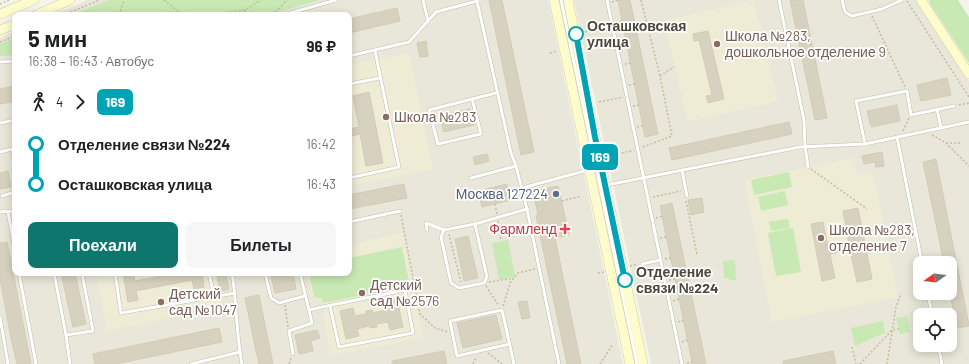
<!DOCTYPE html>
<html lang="ru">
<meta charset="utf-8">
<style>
body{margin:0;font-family:Barlow,sans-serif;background:#f6f6f6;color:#202124;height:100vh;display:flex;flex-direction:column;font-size:15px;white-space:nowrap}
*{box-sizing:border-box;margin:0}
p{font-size:13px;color:#757577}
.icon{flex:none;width:22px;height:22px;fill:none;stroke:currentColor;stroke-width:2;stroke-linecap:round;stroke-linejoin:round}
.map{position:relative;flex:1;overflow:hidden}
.sheet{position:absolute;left:12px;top:12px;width:340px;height:264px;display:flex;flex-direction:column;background:#fff;border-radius:8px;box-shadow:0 2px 10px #0003}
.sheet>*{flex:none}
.badge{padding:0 8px;border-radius:6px;font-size:14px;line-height:26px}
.needle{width:26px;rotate:256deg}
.controls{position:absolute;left:913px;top:256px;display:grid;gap:8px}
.controls a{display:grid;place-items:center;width:44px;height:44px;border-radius:8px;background:#fff;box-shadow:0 2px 10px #0003;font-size:20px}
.map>.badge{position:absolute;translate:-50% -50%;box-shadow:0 0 0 2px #fff}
.legs{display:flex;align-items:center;gap:6px;height:44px;padding:0 16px;font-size:13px}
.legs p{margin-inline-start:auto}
.head{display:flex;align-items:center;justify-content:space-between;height:68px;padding:0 16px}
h1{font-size:22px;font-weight:700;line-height:30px}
.button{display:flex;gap:8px;margin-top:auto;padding:8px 16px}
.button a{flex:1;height:46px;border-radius:8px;background:#0f766e;color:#fff;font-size:16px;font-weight:700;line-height:46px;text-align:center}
.button a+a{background:#f6f6f6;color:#202124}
ul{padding:0 16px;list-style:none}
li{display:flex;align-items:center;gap:14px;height:40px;font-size:15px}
li i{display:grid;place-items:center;width:6px;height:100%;margin:0 5px;background:currentColor}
li i::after{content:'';width:10px;height:10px;margin:-5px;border:3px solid;border-radius:50%;background:#fff}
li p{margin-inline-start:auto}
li:first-child i{background:linear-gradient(#0000 50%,currentColor 0)}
li:last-child i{background:linear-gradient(currentColor 50%,#0000 0)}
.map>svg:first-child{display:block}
.residential{fill:#e9e7d9;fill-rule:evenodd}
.education{fill:#eeecd5}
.green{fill:#c8e9b4}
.building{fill:#d7d2c0;stroke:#d2ccb3}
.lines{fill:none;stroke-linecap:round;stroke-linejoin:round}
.lane-casing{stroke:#c1bead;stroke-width:4}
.secondary-casing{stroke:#d5d09b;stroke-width:10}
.path{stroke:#c3bd9e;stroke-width:1.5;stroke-dasharray:2 2;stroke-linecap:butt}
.lane{stroke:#fff;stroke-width:3}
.secondary{stroke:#fefbcc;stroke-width:9}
.line-1-casing{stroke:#fff;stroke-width:9}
.line-1{stroke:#00a3b4;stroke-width:6}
.stop-1-dot{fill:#fff;stroke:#00a3b4;stroke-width:2}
.education-dot{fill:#8d6e63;stroke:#fff;stroke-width:1.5}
.service-dot{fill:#5c6f8a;stroke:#fff;stroke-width:1.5}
.health-dot{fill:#e0444e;stroke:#fff;stroke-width:1.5}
.labels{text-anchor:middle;stroke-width:3.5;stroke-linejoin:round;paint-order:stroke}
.stop-label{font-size:14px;font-weight:bold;fill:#4a4639;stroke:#fff;text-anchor:start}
.education-label{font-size:14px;fill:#785e54;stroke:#fff;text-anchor:start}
.service-label{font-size:14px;fill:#4e5e75;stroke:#fff;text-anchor:end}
.health-label{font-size:14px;fill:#be3a42;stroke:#fff;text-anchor:end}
</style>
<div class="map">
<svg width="969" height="364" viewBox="0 0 969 364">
<rect width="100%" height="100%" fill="#f5f4eb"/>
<g class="residential">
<polygon points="87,0 548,0 623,364 0,364 0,38 15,31 15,273 349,273 349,15 53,15"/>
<path d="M 574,0 L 916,0 L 969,81 L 969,364 L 651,364 ZM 920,263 L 950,263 L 950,293 L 920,293 ZM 920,315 L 950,315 L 950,345 L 920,345 Z"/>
</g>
<g class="education">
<polygon points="751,0 754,0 778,101 688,122 664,21"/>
<polygon points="409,53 433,169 349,186 349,65"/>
<polygon points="854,158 857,175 873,172 898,297 772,322 744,180"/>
<polygon points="402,233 423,338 330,355 321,300 312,297 307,273 349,273 349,245"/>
<polygon points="96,273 215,273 222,308 107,331"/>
</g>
<g class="green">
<polygon points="108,0 319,0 268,15 72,15"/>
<polygon points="929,0 958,0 969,17 969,63 930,4"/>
<polygon points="15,38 15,55 0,56 0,44"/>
<polygon points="789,172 792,187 754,195 751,180"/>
<polygon points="785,191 788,205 761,211 758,197"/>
<polygon points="788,219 790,228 771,231 769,222"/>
<polygon points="793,228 801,272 776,276 768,233"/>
<polygon points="508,240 515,276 499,280 492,243"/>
<polygon points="402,247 410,286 323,303 322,299 314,297 309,273 349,273 349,258"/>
<polygon points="735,260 736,280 729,280 729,278 724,278 723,261"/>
<polygon points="907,316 910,332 900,334 896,318"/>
<polygon points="883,321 885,333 855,346 851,328"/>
</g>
<g class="building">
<polygon points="489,0 502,0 534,152 521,155"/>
<polygon points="618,0 630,0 658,134 645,137"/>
<polygon points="790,0 803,0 827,118 815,120"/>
<polygon points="397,8 400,21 349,33 349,19"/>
<polygon points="708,31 724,99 708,103 706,96 712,95 699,40 694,41 693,34"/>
<polygon points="426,41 428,56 420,57 417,43"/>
<polygon points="947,78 951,95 921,101 917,85"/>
<polygon points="15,86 15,101 0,104 0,89"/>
<polygon points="369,92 383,163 366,166 360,134 349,137 349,129 359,127 353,96"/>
<polygon points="897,105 900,121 871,127 867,111"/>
<polygon points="470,109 474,125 444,132 440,116"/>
<polygon points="789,122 792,134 672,160 669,148"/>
<polygon points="882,152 884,166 876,167 875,162 864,164 862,156"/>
<polygon points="487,154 489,161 475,165 473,157"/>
<polygon points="936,159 969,325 969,326 957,328 950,294 950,263 944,263 923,162"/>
<polygon points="8,171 11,187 0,189 0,173"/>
<polygon points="404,184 407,198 349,209 349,195"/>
<polygon points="507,184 511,200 482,207 478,191"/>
<polygon points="558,186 569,235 555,238 581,364 567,364 536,216 538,215 533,191"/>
<polygon points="702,198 704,212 691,215 688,200"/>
<polygon points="672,203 706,364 693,364 692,362 660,206"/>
<polygon points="858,208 872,279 857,282 850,250 830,254 835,278 822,281 811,224 823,222 828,247 849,243 843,211"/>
<polygon points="468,236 478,278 464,281 455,239"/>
<polygon points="7,242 31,364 17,364 11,338 0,279 0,243"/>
<polygon points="61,273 75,273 86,324 73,327"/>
<polygon points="123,273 133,273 135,281 158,277 157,273 168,273 168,275 180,273 202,273 204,287 194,289 192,280 136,291 138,300 128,302"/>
<polygon points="282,273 293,273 296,289 275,293 271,275"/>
<polygon points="226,275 229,289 221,291 217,277"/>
<polygon points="259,295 273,364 259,364 256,351 245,298"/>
<polygon points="397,299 403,327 390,330 388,322 376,324 377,327 370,328 369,326 357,329 359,336 346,339 340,311 353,308 355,316 366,314 366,311 372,310 373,313 386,310 384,302"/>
<polygon points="527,301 530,318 522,319 518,302"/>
<polygon points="496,315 502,339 463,348 457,323"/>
<polygon points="219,328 222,342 116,364 95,364 93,354"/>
<polygon points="317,330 320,338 311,341 313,351 299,354 295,335"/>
<polygon points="444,351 447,364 392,364 392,361"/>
<polygon points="833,351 836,364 783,364 783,361"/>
</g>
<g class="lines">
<g class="lane-casing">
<g id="lane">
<polyline points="423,0 428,21"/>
<polyline points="561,0 637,364"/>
<polyline points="607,0 682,364"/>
<polyline points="779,0 804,120 805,146 808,167"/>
<polyline points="842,0 845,12 852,16 882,9 902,0"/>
<polyline points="477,1 511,153 516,166 527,209 559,364"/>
<polyline points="283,15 336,0"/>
<polyline points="594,30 612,27"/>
<polyline points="349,56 409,42 436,12 477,1 477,0"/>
<polyline points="0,62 15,61"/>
<polyline points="349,84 380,78"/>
<polyline points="472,99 481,134 438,144 429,110 496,93"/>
<polyline points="937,109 941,128"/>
<polyline points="0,123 15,120"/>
<polyline points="897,137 922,263"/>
<polyline points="865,144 856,101 907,91 911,115 954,106"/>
<polyline points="0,152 12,149 15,161"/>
<polyline points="682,170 687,196"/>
<polyline points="349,178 399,167 375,51"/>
<polyline points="471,178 516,166"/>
<polyline points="607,185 800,147 865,144 969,122"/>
<polyline points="522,188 588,170"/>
<polyline points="2,196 15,192"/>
<polyline points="0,212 15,211"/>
<polyline points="8,212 15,250"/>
<polyline points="349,222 400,211"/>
<polyline points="427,230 426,223 444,230 475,224 527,209"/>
<polyline points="444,230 441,237 451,283 459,288 484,283 487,277 475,224"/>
<polyline points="642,264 660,260"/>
<polyline points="19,273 36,364"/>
<polyline points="54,273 66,335 70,364"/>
<polyline points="115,273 121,313 235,293"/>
<polyline points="209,273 214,297"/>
<path d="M 232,273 C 237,303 236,334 242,364"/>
<polyline points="265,273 271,298 279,303 305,296"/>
<polyline points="928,293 932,315"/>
<polyline points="309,310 322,307 405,290 413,333 339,347 330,306"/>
<polyline points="0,317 8,364"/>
<polyline points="66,335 93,331 82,273"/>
<polyline points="510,344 457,356 450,321 502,310 514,364"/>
<polyline points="938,345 942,364"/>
<polyline points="293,354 289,331 312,323 300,273"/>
<polyline points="191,364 240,352"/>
</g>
</g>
<g class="secondary-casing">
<g id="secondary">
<polyline points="554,0 630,364"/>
<polyline points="568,0 595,137 643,364"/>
<polyline points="921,0 969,74"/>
<polyline points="0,14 34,0"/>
<polyline points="36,15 70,0"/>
<polyline points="0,30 15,24"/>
</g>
</g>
<g class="path">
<polyline points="164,0 182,15"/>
<polyline points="641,0 660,76"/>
<polyline points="907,1 969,97"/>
<polyline points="612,2 618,0"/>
<polyline points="0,4 9,0"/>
<polyline points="63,15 100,0"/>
<polyline points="119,15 124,0"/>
<polyline points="207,15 245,10"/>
<polyline points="248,15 245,10 261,0"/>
<polyline points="273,15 287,0"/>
<polyline points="872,16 905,87"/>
<polyline points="616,22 622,21"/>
<polyline points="585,32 590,31"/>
<polyline points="0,42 15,36"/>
<polyline points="620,43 626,42"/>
<polyline points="550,53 557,51"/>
<polyline points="625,64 631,63"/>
<polyline points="629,85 635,84"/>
<polyline points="599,102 623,97"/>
<polyline points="959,105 969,103"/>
<polyline points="633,106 639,105"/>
<polyline points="637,127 643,126"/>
<polyline points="903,131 909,118"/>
<polyline points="932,135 946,143 969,166"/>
<polyline points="946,143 960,143"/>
<polyline points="643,147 672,136 660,76 674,67"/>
<polyline points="610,156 634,150"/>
<polyline points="811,169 867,209"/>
<polyline points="653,197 681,191"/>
<polyline points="562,201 581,196"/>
<polyline points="686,201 697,254"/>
<polyline points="495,204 497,214"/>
<polyline points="401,215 420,314 435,328 448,332"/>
<polyline points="656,218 662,216"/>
<polyline points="498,221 501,241"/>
<polyline points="450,235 449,235 461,282"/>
<polyline points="660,238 666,237"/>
<polyline points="665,259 671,258"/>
<polyline points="630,266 638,264"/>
<polyline points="598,273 604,272"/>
<polyline points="669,280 675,279"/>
<polyline points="489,282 514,278"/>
<polyline points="486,286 499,306"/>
<polyline points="673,301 679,299"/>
<polyline points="285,305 288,327"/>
<polyline points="503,306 510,283 518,273 535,269"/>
<polyline points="678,322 684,320"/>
<polyline points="682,342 688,340"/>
<polyline points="852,347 856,364"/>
<polyline points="488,353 502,364"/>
<polyline points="687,363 692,362"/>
<polyline points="289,364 291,358"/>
<polyline points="473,364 476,357"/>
<polyline points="600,364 613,344"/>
<polyline points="860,364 892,330 899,329"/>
<polyline points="887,364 896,307 901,294"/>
</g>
<use href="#lane" class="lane"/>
<use href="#secondary" class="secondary"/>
</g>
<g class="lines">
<g class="line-1-casing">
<polyline id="line-1" points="576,34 595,137 625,280"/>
</g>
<use href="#line-1" class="line-1"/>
</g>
<g class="stop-1-dot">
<circle cx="576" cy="34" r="7"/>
<circle cx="625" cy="280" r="7"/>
</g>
<g class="education-dot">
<circle cx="717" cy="44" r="4"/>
<circle cx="386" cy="117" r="4"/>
<circle cx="821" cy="238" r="4"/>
<circle cx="362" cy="293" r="4"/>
<circle cx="161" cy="302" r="4"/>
</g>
<circle class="service-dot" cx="556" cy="194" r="4"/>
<path class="health-dot" d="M563 223h4v4h4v4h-4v4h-4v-4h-4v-4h4z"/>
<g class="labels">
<g class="stop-label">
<text x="587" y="31">Осташковская<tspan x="587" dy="16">улица</tspan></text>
<text x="636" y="277">Отделение<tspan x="636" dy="16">связи №224</tspan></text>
</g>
<g class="education-label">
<text x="725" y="41">Школа №283,<tspan x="725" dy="16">дошкольное отделение 9</tspan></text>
<text x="394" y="122">Школа №283</text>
<text x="829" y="235">Школа №283,<tspan x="829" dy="16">отделение 7</tspan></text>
<text x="370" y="290">Детский<tspan x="370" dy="16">сад №2576</tspan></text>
<text x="169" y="299">Детский<tspan x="169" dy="16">сад №1047</tspan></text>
</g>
<g class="service-label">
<text x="548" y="199">Москва 127224</text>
</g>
<g class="health-label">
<text x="557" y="234">Фармленд</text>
</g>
</g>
</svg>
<div class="controls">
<a><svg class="needle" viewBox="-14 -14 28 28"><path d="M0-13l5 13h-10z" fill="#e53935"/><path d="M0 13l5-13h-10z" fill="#757577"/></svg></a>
<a><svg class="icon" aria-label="locate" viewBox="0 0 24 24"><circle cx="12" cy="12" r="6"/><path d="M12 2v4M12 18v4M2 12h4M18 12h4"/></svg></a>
</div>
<b class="badge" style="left:600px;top:157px;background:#00a3b4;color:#fff">169</b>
<section class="sheet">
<div class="head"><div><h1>5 мин</h1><p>16:38 – 16:43 · Автобус</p></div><b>96 ₽</b></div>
<div class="legs"><svg class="icon" aria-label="walk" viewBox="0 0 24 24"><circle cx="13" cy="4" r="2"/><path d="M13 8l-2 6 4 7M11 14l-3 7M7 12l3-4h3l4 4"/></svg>4<svg class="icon" aria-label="forward" viewBox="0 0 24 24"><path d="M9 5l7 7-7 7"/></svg><b class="badge" style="background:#00a3b4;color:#fff">169</b></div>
<ul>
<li><i style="color:#00a3b4"></i><b>Отделение связи №224</b><p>16:42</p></li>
<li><i style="color:#00a3b4"></i><b>Осташковская улица</b><p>16:43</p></li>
</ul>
<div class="button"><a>Поехали</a><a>Билеты</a></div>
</section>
</div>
